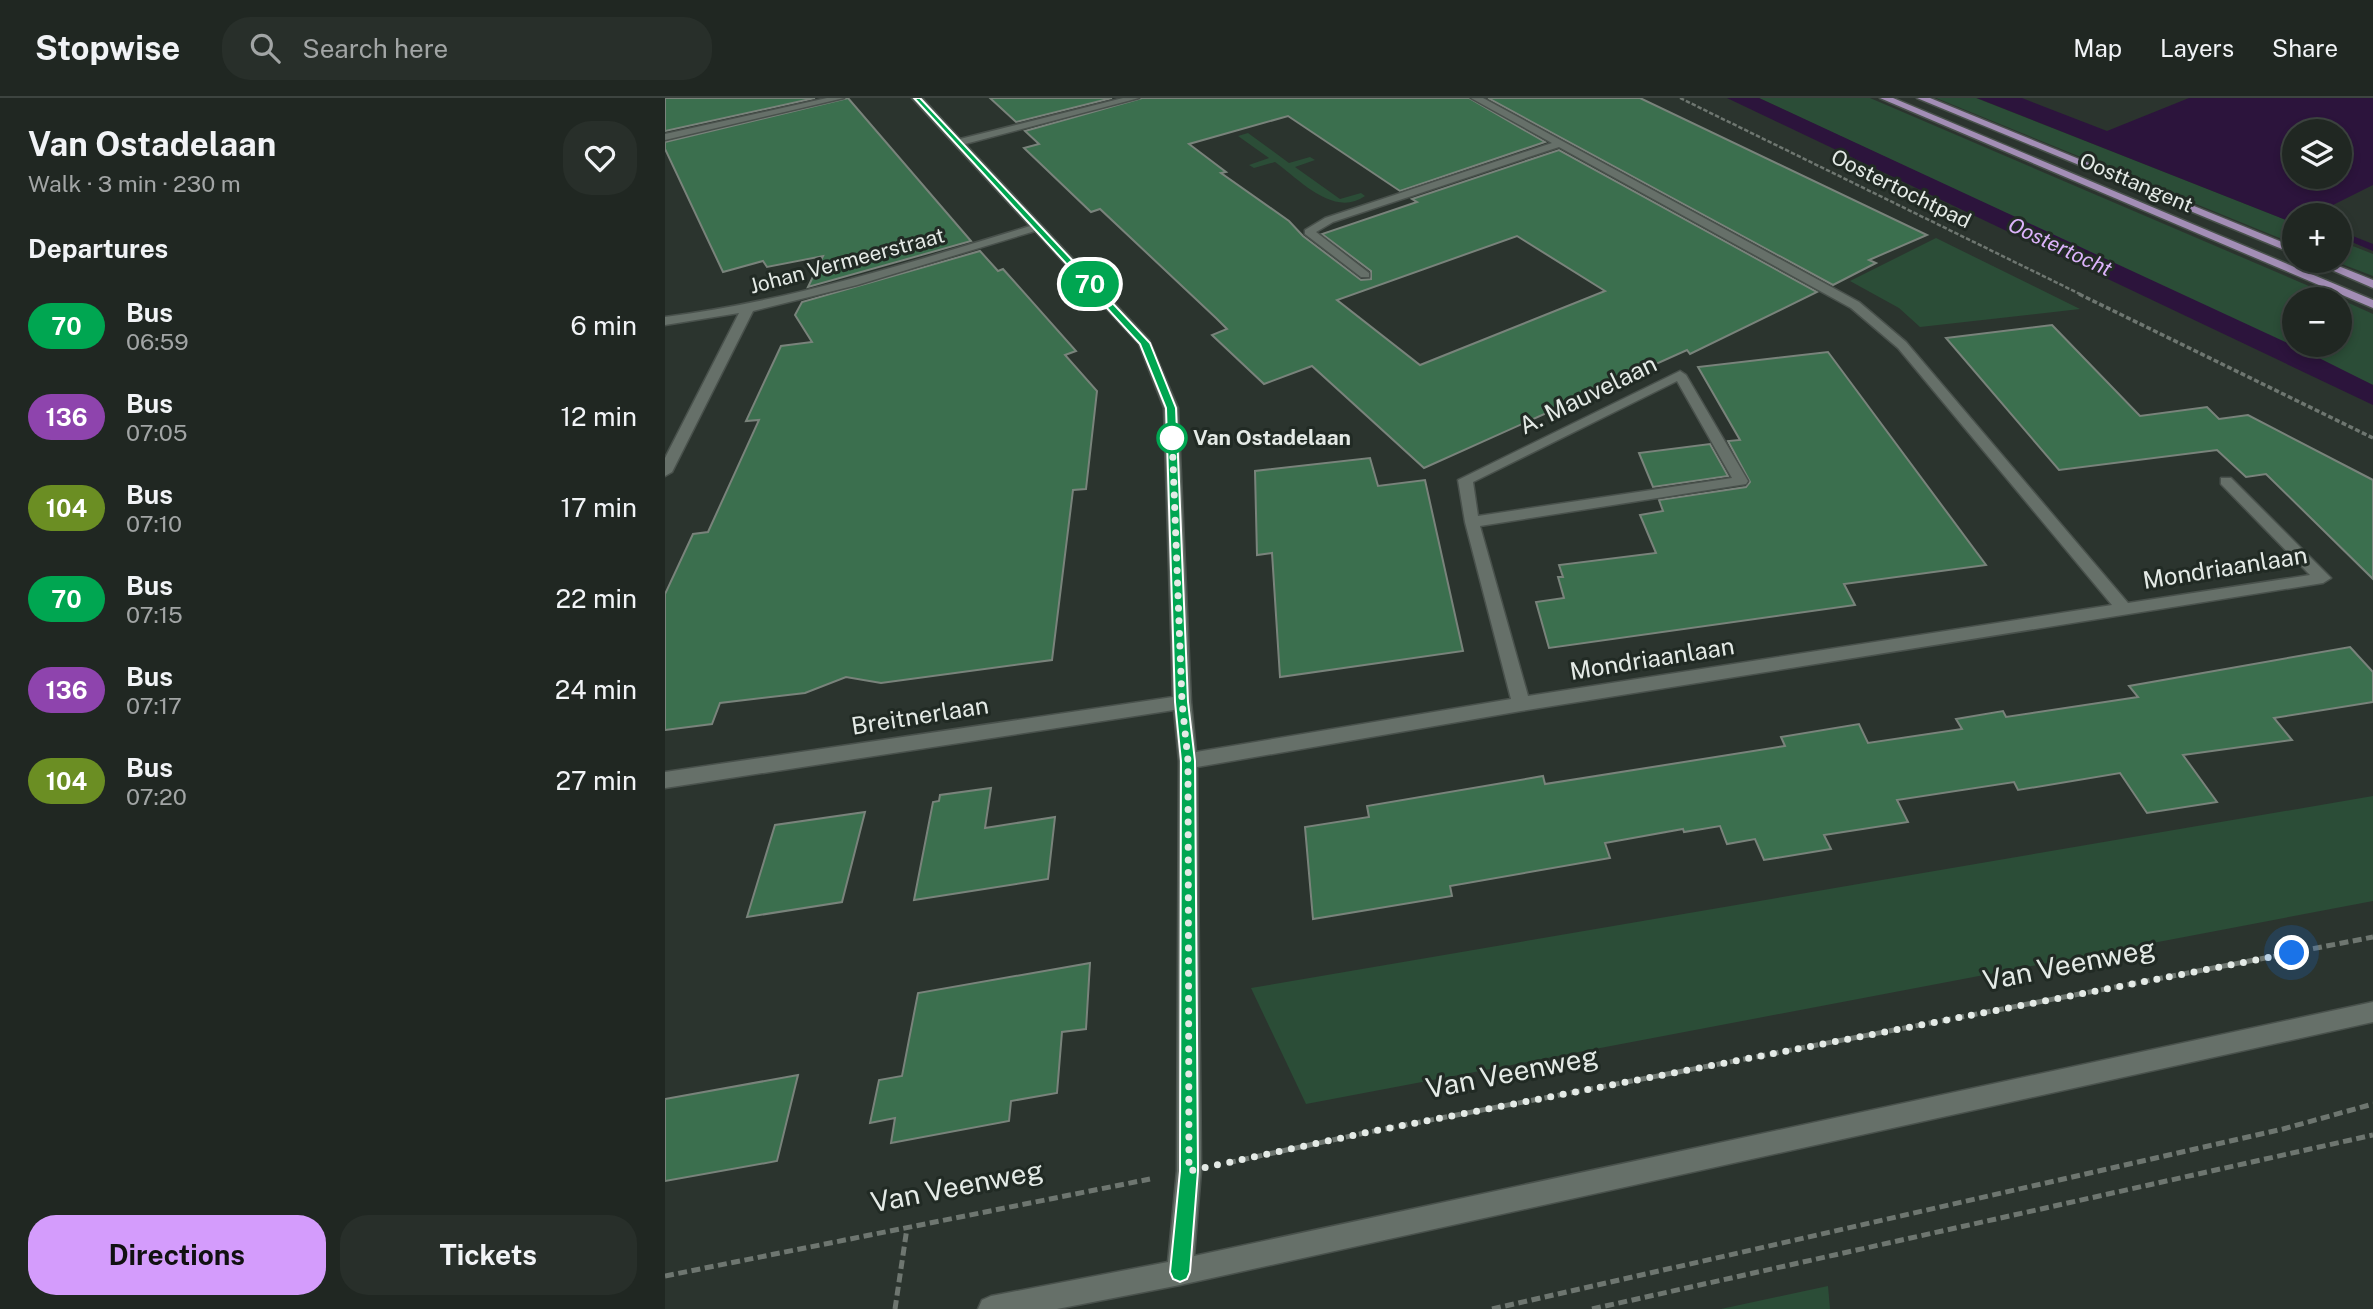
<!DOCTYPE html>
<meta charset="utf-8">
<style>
body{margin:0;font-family:"Public Sans",sans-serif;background:#282f2a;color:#f1f3f6;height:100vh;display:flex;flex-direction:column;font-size:26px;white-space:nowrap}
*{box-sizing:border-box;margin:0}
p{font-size:23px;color:#a2a5a5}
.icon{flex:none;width:38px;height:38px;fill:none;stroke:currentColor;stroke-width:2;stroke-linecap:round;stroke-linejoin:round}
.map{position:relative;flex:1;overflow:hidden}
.drawer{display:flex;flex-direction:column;background:#202722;width:665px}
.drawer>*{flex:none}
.badge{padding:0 14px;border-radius:23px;font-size:24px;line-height:46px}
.controls{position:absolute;left:1617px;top:21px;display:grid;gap:14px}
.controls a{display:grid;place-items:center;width:70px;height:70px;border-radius:50%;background:#202722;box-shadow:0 4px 10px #0003,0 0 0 2px #3d4440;font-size:35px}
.you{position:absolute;width:35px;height:35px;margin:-18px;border:5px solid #fff;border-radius:50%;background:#1a73e8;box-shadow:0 0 0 10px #1a73e833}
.map>.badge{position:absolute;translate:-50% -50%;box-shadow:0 0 0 4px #fff}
h2{padding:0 28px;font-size:26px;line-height:63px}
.round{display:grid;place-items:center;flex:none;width:74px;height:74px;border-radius:28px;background:#282f2a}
.summary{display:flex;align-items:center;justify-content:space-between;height:119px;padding:0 28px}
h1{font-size:33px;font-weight:700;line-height:52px}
.button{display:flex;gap:14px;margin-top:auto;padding:14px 28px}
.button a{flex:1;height:80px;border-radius:28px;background:#d49cfc;color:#111;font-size:28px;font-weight:700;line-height:80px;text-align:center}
.button a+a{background:#282f2a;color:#f1f3f6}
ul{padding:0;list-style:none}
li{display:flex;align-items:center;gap:21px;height:91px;padding:0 28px}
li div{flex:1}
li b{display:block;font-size:26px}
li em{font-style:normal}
li .badge{min-width:77px;font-weight:700;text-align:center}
header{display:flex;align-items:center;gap:42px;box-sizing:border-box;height:98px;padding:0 35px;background:#202722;border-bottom:2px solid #3d4440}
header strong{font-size:33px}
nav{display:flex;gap:38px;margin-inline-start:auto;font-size:24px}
.search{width:490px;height:63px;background:#282f2a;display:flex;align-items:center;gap:18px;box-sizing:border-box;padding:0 24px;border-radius:28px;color:#a2a5a5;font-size:26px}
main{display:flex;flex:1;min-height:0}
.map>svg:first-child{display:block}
.green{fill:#2b4d37;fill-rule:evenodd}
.water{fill:#2c143c;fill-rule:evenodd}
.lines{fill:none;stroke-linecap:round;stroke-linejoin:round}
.stream{fill:#2c143c;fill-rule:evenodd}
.building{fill:#3b6f4e;stroke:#79837b;stroke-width:2;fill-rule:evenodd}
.minor-casing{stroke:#49514c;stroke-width:3}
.major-casing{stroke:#49514c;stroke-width:3}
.path-far2{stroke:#6e7670;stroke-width:2.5;stroke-dasharray:4.5 2;stroke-linecap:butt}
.path-far1{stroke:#6e7670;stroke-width:3.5;stroke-dasharray:5 2.5;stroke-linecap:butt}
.path{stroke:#6e7670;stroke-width:5;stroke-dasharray:9 4.5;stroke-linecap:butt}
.minor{fill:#667069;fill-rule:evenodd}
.major{fill:#a38eb6;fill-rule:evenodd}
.line{fill:#00a651;stroke:#fff;stroke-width:2}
.walk{stroke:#e4eae6;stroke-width:7;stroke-dasharray:0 12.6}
.stop-dot{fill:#fff;stroke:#00a651;stroke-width:3.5}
.labels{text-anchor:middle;stroke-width:6;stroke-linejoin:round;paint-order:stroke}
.far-street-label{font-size:21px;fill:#e4eae6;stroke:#212a24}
.far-water-label{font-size:21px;font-style:italic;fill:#dcb3fb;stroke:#212a24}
.far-stop-label{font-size:21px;font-weight:bold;fill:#e4eae6;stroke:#212a24;text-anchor:start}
.street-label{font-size:24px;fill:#e4eae6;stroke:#212a24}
.near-street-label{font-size:28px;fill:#e4eae6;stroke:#212a24}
</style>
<header>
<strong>Stopwise</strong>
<div class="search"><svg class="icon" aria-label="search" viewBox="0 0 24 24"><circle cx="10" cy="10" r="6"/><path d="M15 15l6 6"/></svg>Search here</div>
<nav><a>Map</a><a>Layers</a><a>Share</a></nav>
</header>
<main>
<section class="drawer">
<div class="summary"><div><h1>Van Ostadelaan</h1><p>Walk · 3 min · 230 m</p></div><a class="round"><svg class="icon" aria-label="heart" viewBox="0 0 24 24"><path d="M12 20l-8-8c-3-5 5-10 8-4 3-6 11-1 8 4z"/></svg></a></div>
<h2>Departures</h2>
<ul>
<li><span class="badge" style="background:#00a651;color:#fff">70</span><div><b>Bus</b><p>06:59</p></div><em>6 min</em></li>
<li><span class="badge" style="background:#8e44ad;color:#fff">136</span><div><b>Bus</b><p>07:05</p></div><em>12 min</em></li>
<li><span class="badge" style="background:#6b8e23;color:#fff">104</span><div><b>Bus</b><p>07:10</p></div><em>17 min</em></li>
<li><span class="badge" style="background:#00a651;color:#fff">70</span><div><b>Bus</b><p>07:15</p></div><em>22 min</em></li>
<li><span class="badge" style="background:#8e44ad;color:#fff">136</span><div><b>Bus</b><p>07:17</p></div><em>24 min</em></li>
<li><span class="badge" style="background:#6b8e23;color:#fff">104</span><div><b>Bus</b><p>07:20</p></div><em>27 min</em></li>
</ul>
<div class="button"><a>Directions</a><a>Tickets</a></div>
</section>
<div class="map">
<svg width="1708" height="1211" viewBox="0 0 1708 1211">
<rect width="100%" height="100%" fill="#2b342e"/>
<g class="green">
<path d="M 1094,0 L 1205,0 L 1686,206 L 1708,216 L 1708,287 ZM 1629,201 L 1675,201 L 1675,247 L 1629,247 Z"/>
<polygon points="1271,0 1311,0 1629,125 1629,146"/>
<path d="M 583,35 L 624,65 L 645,59 L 650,62 L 630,69 L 675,101 L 696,95 L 700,98 C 669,120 635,82 610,64 L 589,70 L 584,67 L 604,60 L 573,38 Z"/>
<polygon points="1271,140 1415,211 1255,229 1234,210 1185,183"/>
<polygon points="1675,143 1708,156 1708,178 1669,163 1675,163"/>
<polygon points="1708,698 1708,803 641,1006 586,890"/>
<polygon points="1163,1188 1165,1211 1056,1211"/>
</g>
<g class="water">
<polygon points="1062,0 1094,0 1646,256 1708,287 1708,307"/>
<path d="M 1312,0 L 1357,0 L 1442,33 L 1524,0 L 1708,0 L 1708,87 L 1648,117 L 1629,117 L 1629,125 ZM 1675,33 L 1675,79 L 1629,79 L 1629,33 Z"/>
</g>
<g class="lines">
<polygon class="stream" points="1675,133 1708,146 1708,153 1675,139"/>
</g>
<g class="building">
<polygon points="0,0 150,0 0,33"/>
<polygon points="183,0 306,143 143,189 158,158 102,169 98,163 58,174 0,51 0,44"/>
<polygon points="325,0 447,0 351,24"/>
<path d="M 477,0 L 804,0 L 880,44 L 735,93 L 623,18 L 524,46 L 561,74 L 556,75 L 624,123 L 638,138 L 696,182 L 706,181 L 706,173 L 657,136 L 752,104 L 747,101 L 894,52 L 1152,194 L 1025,256 L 1022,252 L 759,370 L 647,268 L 599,286 L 547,237 L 562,231 L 551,220 L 435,111 L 426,114 L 359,50 L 374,46 L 360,33 ZM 852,138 L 940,193 L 755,267 L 672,202 Z"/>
<polygon points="823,0 975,0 1262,137 1204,162 1211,165 1168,187"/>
<polygon points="315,153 333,173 338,171 411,253 400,257 432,293 421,391 408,392 387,562 216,585 181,579 140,595 55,605 47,626 0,632 0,496 28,436 43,434 94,322 81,323 116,248 147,244 130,217 137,204"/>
<polygon points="1387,227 1475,318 1542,309 1554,321 1583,317 1708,382 1708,481 1601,376 1581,379 1552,352 1394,372 1281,240"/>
<polygon points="1163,254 1321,467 1179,486 1190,507 884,550 871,504 899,500 893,479 898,479 894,467 991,455 975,417 998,413 994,402 1081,389 1085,384 1063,343 1075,342 1033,269"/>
<polygon points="1045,346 1063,378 988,389 974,355"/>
<polygon points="705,360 713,388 760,382 798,553 615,579 607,455 592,457 590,373"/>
<polygon points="1685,549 1708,574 1708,604 1609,620 1627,642 1518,657 1552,704 1482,715 1455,675 1353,692 1349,684 1232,702 1243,724 1159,737 1166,751 1099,762 1090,741 1062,746 1055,728 1019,734 1018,731 940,745 945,760 785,788 787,798 648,821 640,729 704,719 702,708 878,678 880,686 1120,648 1116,639 1194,626 1203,645 1297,631 1291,621 1338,613 1341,619 1473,599 1464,588"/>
<polygon points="326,690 320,730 390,719 383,781 249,802 268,704 274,703 275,697"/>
<polygon points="200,714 177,804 82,819 110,727"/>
<polygon points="425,865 421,931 397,934 392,995 346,1003 344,1023 226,1045 230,1020 205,1025 214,982 237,978 253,895"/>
<polygon points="133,977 112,1063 0,1083 0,1001"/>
</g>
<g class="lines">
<g class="minor-casing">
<g id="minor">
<polygon points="162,0 179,0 0,42 0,36"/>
<path d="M 247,0 L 257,0 L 295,41 L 458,0 L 474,0 L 300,46 L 484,242 L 513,310 L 526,604 L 531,654 L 846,601 L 800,424 L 793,382 L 1015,273 L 1021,277 L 1083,383 L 1081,386 L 815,428 L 863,598 L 1447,507 L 1233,250 L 1186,210 L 894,49 L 668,124 L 651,134 L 704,175 L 704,179 L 696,179 L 640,136 L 640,132 L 660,120 L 887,45 L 806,0 L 818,0 L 1194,204 L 1241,244 L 1463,505 L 1645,477 L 1556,386 L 1556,380 L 1566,380 L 1666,480 L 1658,485 L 856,613 L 532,669 L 536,1073 L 529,1158 L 1708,904 L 1708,924 L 515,1187 L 392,1211 L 313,1211 L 317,1202 L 326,1198 L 503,1164 L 512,1073 L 514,663 L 509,612 L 0,690 L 0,674 L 508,599 L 499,310 L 474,246 L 370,133 L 192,187 L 88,213 L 7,374 L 0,378 L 0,360 L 74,215 L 0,227 L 0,219 C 125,203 244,165 365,128 ZM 1012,283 L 1067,380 L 813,418 L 808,384 Z"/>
</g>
</g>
<g class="major-casing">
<g id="major">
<polygon points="1215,0 1228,0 1708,202 1708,210"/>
<polygon points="1252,0 1265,0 1629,149 1629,156"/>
<polygon points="1646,163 1661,163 1708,182 1708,190"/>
</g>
</g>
<polyline class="path-far2" points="1015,0 1417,197"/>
<polyline class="path-far1" points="1414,196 1708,340"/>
<g class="path">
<polyline points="562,1065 704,1034 1708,839"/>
<polyline points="0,1178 485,1081"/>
<polyline points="230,1211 242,1130"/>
<polyline points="827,1211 1618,1031 1708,1006"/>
<polyline points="927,1211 1708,1037"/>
</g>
<use href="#minor" class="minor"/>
<use href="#major" class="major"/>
</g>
<polygon class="line" points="249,0 255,0 485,245 511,310 523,604 530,663 533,1073 525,1174 522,1181 515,1184 508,1181 505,1174 515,1073 516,663 510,604 501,310 475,246"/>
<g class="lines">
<polyline class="walk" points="507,340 507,337 517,604 523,663 524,1073 704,1034 1627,855"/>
</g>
<circle class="stop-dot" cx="507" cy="340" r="14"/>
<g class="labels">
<g class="far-street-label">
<text transform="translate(1471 85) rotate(23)" y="7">Oosttangent</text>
<text transform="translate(1236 91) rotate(26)" y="7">Oostertochtpad</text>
<text transform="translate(182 163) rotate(-15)" y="7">Johan Vermeerstraat</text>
</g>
<g class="far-water-label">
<text transform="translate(1395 149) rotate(25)" y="7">Oostertocht</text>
</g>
<g class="far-stop-label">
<text x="528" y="347">Van Ostadelaan</text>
</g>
<g class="street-label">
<text transform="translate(923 297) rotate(-26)" y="8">A. Mauvelaan</text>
<text transform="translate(1560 470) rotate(-9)" y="8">Mondriaanlaan</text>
<text transform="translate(987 561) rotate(-9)" y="8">Mondriaanlaan</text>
<text transform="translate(255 618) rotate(-9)" y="8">Breitnerlaan</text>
</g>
<g class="near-street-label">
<text transform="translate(1404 866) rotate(-11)" y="10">Van Veenweg</text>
<text transform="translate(847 974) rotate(-11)" y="10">Van Veenweg</text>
<text transform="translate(292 1088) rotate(-11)" y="10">Van Veenweg</text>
</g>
</g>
</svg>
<div class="controls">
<a><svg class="icon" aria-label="layers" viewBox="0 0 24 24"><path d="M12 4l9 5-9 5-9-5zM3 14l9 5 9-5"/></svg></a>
<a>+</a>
<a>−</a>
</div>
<div class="you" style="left:1627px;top:855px"></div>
<b class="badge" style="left:425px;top:186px;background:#00a651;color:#fff">70</b>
</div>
</main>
